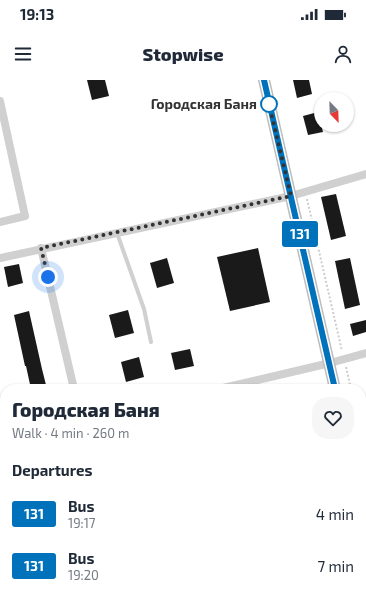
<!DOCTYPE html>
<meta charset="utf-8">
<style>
body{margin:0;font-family:"Exo 2",sans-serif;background:#f6f6f7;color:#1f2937;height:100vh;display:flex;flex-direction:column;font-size:15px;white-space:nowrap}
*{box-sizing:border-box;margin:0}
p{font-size:13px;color:#747a83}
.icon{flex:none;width:22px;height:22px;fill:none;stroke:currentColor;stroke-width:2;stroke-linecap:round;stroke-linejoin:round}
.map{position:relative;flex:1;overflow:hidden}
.details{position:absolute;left:0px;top:304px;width:366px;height:216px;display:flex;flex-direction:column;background:#fff;border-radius:16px 16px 0 0;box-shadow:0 1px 3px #0004}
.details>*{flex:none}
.badge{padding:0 8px;border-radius:3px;font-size:14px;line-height:26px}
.needle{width:26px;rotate:157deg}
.tools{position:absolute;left:314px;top:12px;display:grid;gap:8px}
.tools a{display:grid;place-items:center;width:40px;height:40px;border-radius:50%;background:#fff;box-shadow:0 1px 3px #0004;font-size:20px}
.you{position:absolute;width:20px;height:20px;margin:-10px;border:3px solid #fff;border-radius:50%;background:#1a73e8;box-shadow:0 0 0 6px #1a73e833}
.map>.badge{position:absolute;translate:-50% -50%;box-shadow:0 0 0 2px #fff}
h2{padding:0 12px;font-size:15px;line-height:36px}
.round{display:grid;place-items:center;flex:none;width:42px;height:42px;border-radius:16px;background:#f6f6f7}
.overview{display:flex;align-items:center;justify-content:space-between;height:68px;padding:0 12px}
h1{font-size:19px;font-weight:800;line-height:30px}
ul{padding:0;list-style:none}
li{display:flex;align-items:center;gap:12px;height:52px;padding:0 12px}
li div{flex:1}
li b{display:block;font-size:15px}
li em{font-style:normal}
li .badge{min-width:44px;font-weight:700;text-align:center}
.status{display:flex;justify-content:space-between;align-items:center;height:28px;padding:0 20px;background:#fff;direction:ltr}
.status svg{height:11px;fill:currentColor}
header{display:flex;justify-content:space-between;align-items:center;height:52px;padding:0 12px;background:#fff;font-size:18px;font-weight:800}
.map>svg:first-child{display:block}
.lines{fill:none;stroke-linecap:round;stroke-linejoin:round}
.stream{stroke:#cfe2ee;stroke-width:3}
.building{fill:#1a1a1a}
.path{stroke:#cdcdcd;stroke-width:2;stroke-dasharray:2 2;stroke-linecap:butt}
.lane{stroke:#d0d0d0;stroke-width:4}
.street{stroke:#d0d0d0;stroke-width:8}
.secondary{stroke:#bdbdbd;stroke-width:12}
.line-casing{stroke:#fff;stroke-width:9}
.line{stroke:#0072bc;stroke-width:6}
.walk{stroke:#333;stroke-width:4;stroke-dasharray:0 7.2}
.stop-dot{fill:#fff;stroke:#0072bc;stroke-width:2}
.labels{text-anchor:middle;stroke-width:4;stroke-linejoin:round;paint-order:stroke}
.stop-label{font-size:14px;font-weight:bold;fill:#333;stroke:#fff;text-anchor:end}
</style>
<div class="status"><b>19:13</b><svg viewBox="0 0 49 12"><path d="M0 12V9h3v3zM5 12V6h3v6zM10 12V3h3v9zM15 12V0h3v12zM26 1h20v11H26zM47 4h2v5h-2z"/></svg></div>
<header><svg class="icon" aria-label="menu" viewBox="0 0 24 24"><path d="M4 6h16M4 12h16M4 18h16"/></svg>Stopwise<svg class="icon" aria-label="person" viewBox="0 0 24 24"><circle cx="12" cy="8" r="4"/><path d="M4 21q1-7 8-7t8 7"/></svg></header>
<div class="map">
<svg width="366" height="520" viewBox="0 0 366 520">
<rect width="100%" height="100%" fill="#fff"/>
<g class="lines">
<polyline class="stream" points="0,479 5,478"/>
</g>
<g class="building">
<polygon points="87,0 105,0 109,16 92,20"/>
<polygon points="293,0 309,0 312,14 297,18"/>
<polygon points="318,32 323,52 308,55 303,36"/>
<polygon points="336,114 346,156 331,160 321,117"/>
<polygon points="258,168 270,222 230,231 217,177"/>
<polygon points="167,178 174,203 157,208 150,183"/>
<polygon points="350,178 360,225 345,229 335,181"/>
<polygon points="19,184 23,203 8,207 4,187"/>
<polygon points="128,230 134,253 115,258 109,235"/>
<polygon points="29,231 42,289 47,309 31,309 26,286 25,286 14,235"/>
<polygon points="366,240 366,252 353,256 350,244"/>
<polygon points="190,269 194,286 175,290 171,273"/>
<polygon points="139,277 144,297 126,302 121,282"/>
</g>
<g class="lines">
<g class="path">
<polyline points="307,119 342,271"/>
<polyline points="346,287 351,309"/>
<polyline points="361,353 366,375"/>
</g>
<polyline class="lane" points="117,153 144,229 151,262"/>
<g class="street">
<polyline points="0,21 25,136 0,142"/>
<polyline points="41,168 74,309"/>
<polyline points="0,178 291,116 366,94"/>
<polyline points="219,309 330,283 366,273"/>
<polyline points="0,369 5,367"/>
<polyline points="361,477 366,475"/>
<polyline points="117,515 118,520"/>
<polyline points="181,520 201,515"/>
</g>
<g class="secondary">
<polyline points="264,0 335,309"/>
<polyline points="361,427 366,449"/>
</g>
</g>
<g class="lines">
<g class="line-casing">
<polyline id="line" points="264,0 335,309"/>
</g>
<use href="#line" class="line"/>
<polyline class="walk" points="48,197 41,168 291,116 269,24"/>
</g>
<circle class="stop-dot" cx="269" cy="24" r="8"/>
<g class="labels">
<g class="stop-label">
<text x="257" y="29">Городская Баня</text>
</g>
</g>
</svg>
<div class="tools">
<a><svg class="needle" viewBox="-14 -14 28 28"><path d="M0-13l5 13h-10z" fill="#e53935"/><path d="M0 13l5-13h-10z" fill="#747a83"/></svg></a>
</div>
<div class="you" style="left:48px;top:197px"></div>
<b class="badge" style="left:300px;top:154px;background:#0072bc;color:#fff">131</b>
<section class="details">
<div class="overview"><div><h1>Городская Баня</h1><p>Walk · 4 min · 260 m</p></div><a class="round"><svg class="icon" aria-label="heart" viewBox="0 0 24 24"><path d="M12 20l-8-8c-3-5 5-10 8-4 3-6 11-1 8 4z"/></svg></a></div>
<h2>Departures</h2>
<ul>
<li><span class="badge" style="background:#0072bc;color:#fff">131</span><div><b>Bus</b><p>19:17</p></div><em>4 min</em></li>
<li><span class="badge" style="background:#0072bc;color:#fff">131</span><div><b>Bus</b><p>19:20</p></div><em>7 min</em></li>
</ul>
</section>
</div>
